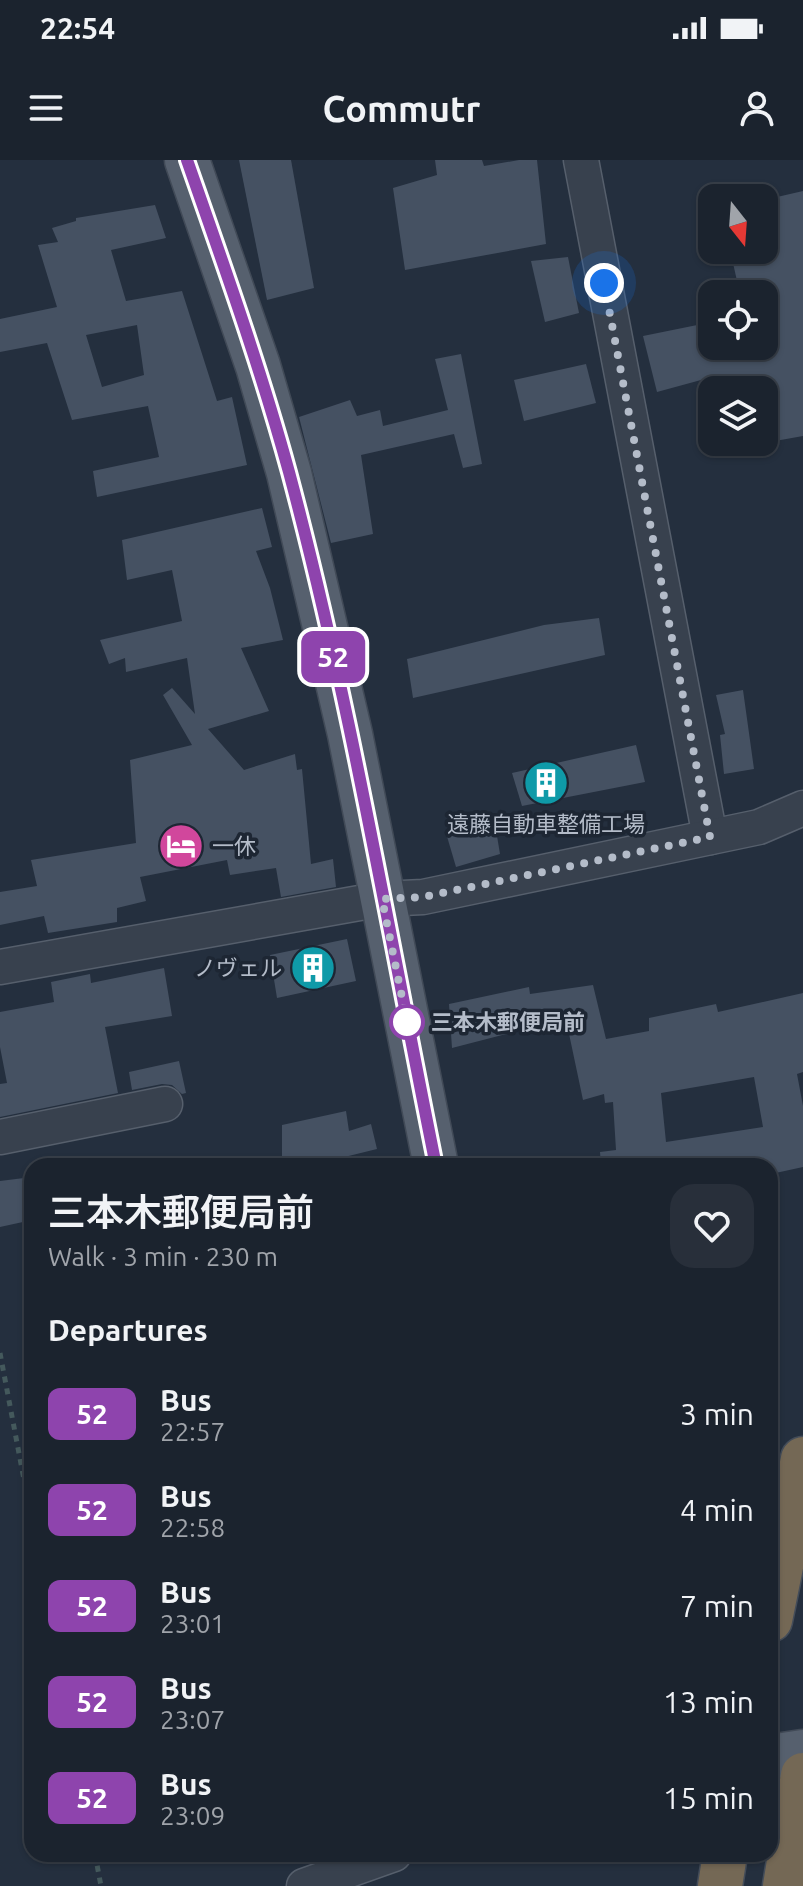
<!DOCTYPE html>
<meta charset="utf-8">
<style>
body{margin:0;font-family:Ubuntu,"Noto Sans JP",sans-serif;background:#282f3a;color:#f1f3f6;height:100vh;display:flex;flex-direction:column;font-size:30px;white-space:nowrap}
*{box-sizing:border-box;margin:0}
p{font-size:26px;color:#a0a4aa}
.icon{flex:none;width:44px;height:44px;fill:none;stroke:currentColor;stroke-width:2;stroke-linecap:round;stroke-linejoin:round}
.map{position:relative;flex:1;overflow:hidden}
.drawer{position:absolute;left:24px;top:998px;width:754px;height:704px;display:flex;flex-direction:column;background:#1b232e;border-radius:24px;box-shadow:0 2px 6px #0004,0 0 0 2px #39404a}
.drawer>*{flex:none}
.badge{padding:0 16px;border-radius:12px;font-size:28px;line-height:52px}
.needle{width:52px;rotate:163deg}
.buttons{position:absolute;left:698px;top:24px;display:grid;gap:16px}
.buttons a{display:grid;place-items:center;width:80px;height:80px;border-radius:16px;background:#1b232e;box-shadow:0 2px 6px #0004,0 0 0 2px #39404a;font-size:40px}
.you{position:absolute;width:40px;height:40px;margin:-20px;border:6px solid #fff;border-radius:50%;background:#1a73e8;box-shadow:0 0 0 12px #1a73e833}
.map>.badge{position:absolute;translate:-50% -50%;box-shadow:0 0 0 4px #fff}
h2{padding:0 24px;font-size:30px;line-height:72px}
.round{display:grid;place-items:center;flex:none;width:84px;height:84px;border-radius:24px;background:#282f3a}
.head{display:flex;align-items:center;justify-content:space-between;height:136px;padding:0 24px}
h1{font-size:38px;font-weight:600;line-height:60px}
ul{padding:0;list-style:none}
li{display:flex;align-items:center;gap:24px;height:96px;padding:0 24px}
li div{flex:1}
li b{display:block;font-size:30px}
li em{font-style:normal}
li .badge{min-width:88px;font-weight:700;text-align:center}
.status{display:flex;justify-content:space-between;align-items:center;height:56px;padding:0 40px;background:#1b232e;direction:ltr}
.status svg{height:22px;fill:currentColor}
header{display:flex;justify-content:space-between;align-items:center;height:104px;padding:0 24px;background:#1b232e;font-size:36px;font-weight:600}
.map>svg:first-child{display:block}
.building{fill:#455162;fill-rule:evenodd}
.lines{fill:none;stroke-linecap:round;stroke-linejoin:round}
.minor-casing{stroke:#565f6c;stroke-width:37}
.major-casing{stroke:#414a57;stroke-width:47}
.highway-casing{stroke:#434c59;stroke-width:47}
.path{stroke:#44595c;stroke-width:5;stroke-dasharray:6 6;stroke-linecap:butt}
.minor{stroke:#38414e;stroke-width:34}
.major{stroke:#56606e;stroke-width:44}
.highway{stroke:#746855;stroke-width:44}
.line-casing{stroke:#fff;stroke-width:18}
.line{stroke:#8e44ad;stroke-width:12}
.walk{stroke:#b4bcc9;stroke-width:8;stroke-dasharray:0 14.4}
.stop-dot{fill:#fff;stroke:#8e44ad;stroke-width:4}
.labels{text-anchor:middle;stroke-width:7;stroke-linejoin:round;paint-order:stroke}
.poi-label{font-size:22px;fill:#b4bcc9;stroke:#1d2633}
.stop-label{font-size:22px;font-weight:bold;fill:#b4bcc9;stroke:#1d2633;text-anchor:start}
</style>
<div class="status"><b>22:54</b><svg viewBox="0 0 49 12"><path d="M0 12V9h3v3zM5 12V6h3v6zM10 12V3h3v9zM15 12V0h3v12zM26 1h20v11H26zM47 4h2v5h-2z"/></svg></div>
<header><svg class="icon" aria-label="menu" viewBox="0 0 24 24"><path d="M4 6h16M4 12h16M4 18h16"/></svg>Commutr<svg class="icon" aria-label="person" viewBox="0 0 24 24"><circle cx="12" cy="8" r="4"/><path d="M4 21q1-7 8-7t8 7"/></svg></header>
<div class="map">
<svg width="803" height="1726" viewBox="0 0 803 1726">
<rect width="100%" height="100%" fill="#242f3e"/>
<g class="building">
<polygon points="239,0 291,0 314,128 267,140"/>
<polygon points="435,0 482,0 484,6 519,0 537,0 546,84 405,110 393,28 437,15"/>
<polygon points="803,31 803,276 764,283 764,230 703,230 701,220 657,232 643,176 712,162 712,186 764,186 764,134 740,134 730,90 764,90 764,40"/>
<path d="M 155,45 L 166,78 L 111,90 L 126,141 L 182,131 L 217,241 L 232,237 L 247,305 L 97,337 L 93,311 L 159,297 L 148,246 L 72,260 L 47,183 L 0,192 L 0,159 L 57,147 L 38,85 L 58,82 L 52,68 L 76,61 L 76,58 ZM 137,165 L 144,215 L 102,227 L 86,175 Z"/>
<polygon points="568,97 579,153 545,162 531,101"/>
<polygon points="461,194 482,304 463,308 454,274 361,295 373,374 331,383 299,257 350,240 357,256 380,250 383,266 448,250 435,199"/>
<polygon points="586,204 596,243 524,261 514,220"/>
<polygon points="262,348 272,387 256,391 270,428 283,480 241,488 269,551 208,569 244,610 295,594 297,610 302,609 311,704 333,699 336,727 281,737 276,708 230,715 227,700 140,717 146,741 117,748 117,762 48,773 44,756 0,765 0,732 37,726 31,700 136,683 130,600 192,585 163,535 172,528 195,554 187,498 126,512 125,498 109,504 100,480 182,461 172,410 127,420 122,380"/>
<polygon points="599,458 605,495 413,538 407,499 544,465"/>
<polygon points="743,530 754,609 724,614 720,575 725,574 716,535"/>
<polygon points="636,585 645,622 522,646 512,613"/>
<polygon points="495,664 500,694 456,707 446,673"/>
<polygon points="347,779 356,821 277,838 270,795"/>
<polygon points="164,808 172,856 105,867 118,933 0,957 0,924 7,923 0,887 0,852 54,842 51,822 90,814 91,823"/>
<path d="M 593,825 L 606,879 L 649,871 L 649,858 L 716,844 L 718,852 L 803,833 L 803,912 L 797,914 L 803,946 L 803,1007 L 771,1014 L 770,1006 L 601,1006 L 600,992 L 616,990 L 613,942 L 605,943 L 604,934 L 583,940 L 568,869 L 561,870 L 557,861 L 452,888 L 449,844 L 529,827 L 530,834 ZM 754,917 L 763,967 L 666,982 L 661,933 Z"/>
<polygon points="179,901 186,933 182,934 172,925 162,924 132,930 129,912"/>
<polygon points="346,951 349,971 371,964 377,989 308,1006 282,1006 282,965"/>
<polygon points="32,1017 32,1060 0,1067 0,1021"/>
</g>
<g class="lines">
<g class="minor-casing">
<g id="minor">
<polyline points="581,0 710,677"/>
<polyline points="0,807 382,739 423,737 759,667 803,648"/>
<polyline points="0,977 165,944"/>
<polyline points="304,1726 394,1694"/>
</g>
</g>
<g class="major-casing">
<g id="major">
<polyline points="187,0 258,206 289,313 350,574 436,1006"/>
<polyline points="770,1597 803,1592"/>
</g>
</g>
<g class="highway-casing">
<g id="highway">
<polyline points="770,1460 803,1299"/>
<polyline points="720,1726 725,1694"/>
<polyline points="785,1726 803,1615"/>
</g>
</g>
<g class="path">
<polyline points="0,1193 32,1362"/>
<polyline points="95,1694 101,1726"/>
</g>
<use href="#minor" class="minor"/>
<use href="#major" class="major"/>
<use href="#highway" class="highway"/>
</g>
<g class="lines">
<g class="line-casing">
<path id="line" d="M 187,0 C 223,103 260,206 289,312 C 350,540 389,774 436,1006"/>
</g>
<use href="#line" class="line"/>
<polyline class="walk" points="407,862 382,739 423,737 710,677 604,123"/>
</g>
<defs>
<g id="building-disc" transform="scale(2.3)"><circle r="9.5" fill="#0f9aa8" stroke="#1d2633"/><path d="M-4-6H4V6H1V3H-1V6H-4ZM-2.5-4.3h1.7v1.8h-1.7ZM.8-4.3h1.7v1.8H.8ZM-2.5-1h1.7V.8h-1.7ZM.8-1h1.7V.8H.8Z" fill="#fff"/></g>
<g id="hotel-disc" transform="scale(2.3)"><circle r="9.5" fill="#d1479c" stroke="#1d2633"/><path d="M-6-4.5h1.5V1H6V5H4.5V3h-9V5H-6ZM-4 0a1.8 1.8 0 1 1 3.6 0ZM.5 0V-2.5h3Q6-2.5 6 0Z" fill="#fff"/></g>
</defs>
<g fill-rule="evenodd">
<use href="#building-disc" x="546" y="623"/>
<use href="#hotel-disc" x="181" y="686"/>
<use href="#building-disc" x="313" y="808"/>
</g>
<circle class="stop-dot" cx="407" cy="862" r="16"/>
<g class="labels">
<g class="poi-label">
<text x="546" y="672">遠藤自動車整備工場</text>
<text x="212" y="694" text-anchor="start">一休</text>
<text x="282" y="816" text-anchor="end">ノヴェル</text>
</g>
<g class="stop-label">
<text x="431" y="870">三本木郵便局前</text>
</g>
</g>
</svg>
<div class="buttons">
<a><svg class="needle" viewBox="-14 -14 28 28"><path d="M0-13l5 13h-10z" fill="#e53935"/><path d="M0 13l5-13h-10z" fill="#a0a4aa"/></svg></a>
<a><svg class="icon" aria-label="locate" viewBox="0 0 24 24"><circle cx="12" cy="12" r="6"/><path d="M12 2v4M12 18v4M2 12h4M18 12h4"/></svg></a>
<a><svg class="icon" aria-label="layers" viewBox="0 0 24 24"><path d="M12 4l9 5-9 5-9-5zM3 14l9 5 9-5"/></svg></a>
</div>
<div class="you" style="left:604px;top:123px"></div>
<b class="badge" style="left:333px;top:497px;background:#8e44ad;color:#fff">52</b>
<section class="drawer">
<div class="head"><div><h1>三本木郵便局前</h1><p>Walk · 3 min · 230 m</p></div><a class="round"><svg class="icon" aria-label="heart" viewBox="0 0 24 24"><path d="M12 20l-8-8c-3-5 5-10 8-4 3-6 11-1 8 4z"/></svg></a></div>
<h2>Departures</h2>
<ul>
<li><span class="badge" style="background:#8e44ad;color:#fff">52</span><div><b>Bus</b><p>22:57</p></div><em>3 min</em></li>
<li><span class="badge" style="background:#8e44ad;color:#fff">52</span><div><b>Bus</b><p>22:58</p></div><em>4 min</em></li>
<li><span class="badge" style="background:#8e44ad;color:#fff">52</span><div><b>Bus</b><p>23:01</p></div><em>7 min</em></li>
<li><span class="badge" style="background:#8e44ad;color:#fff">52</span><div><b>Bus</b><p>23:07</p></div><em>13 min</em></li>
<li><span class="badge" style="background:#8e44ad;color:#fff">52</span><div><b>Bus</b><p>23:09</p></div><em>15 min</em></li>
</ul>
</section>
</div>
